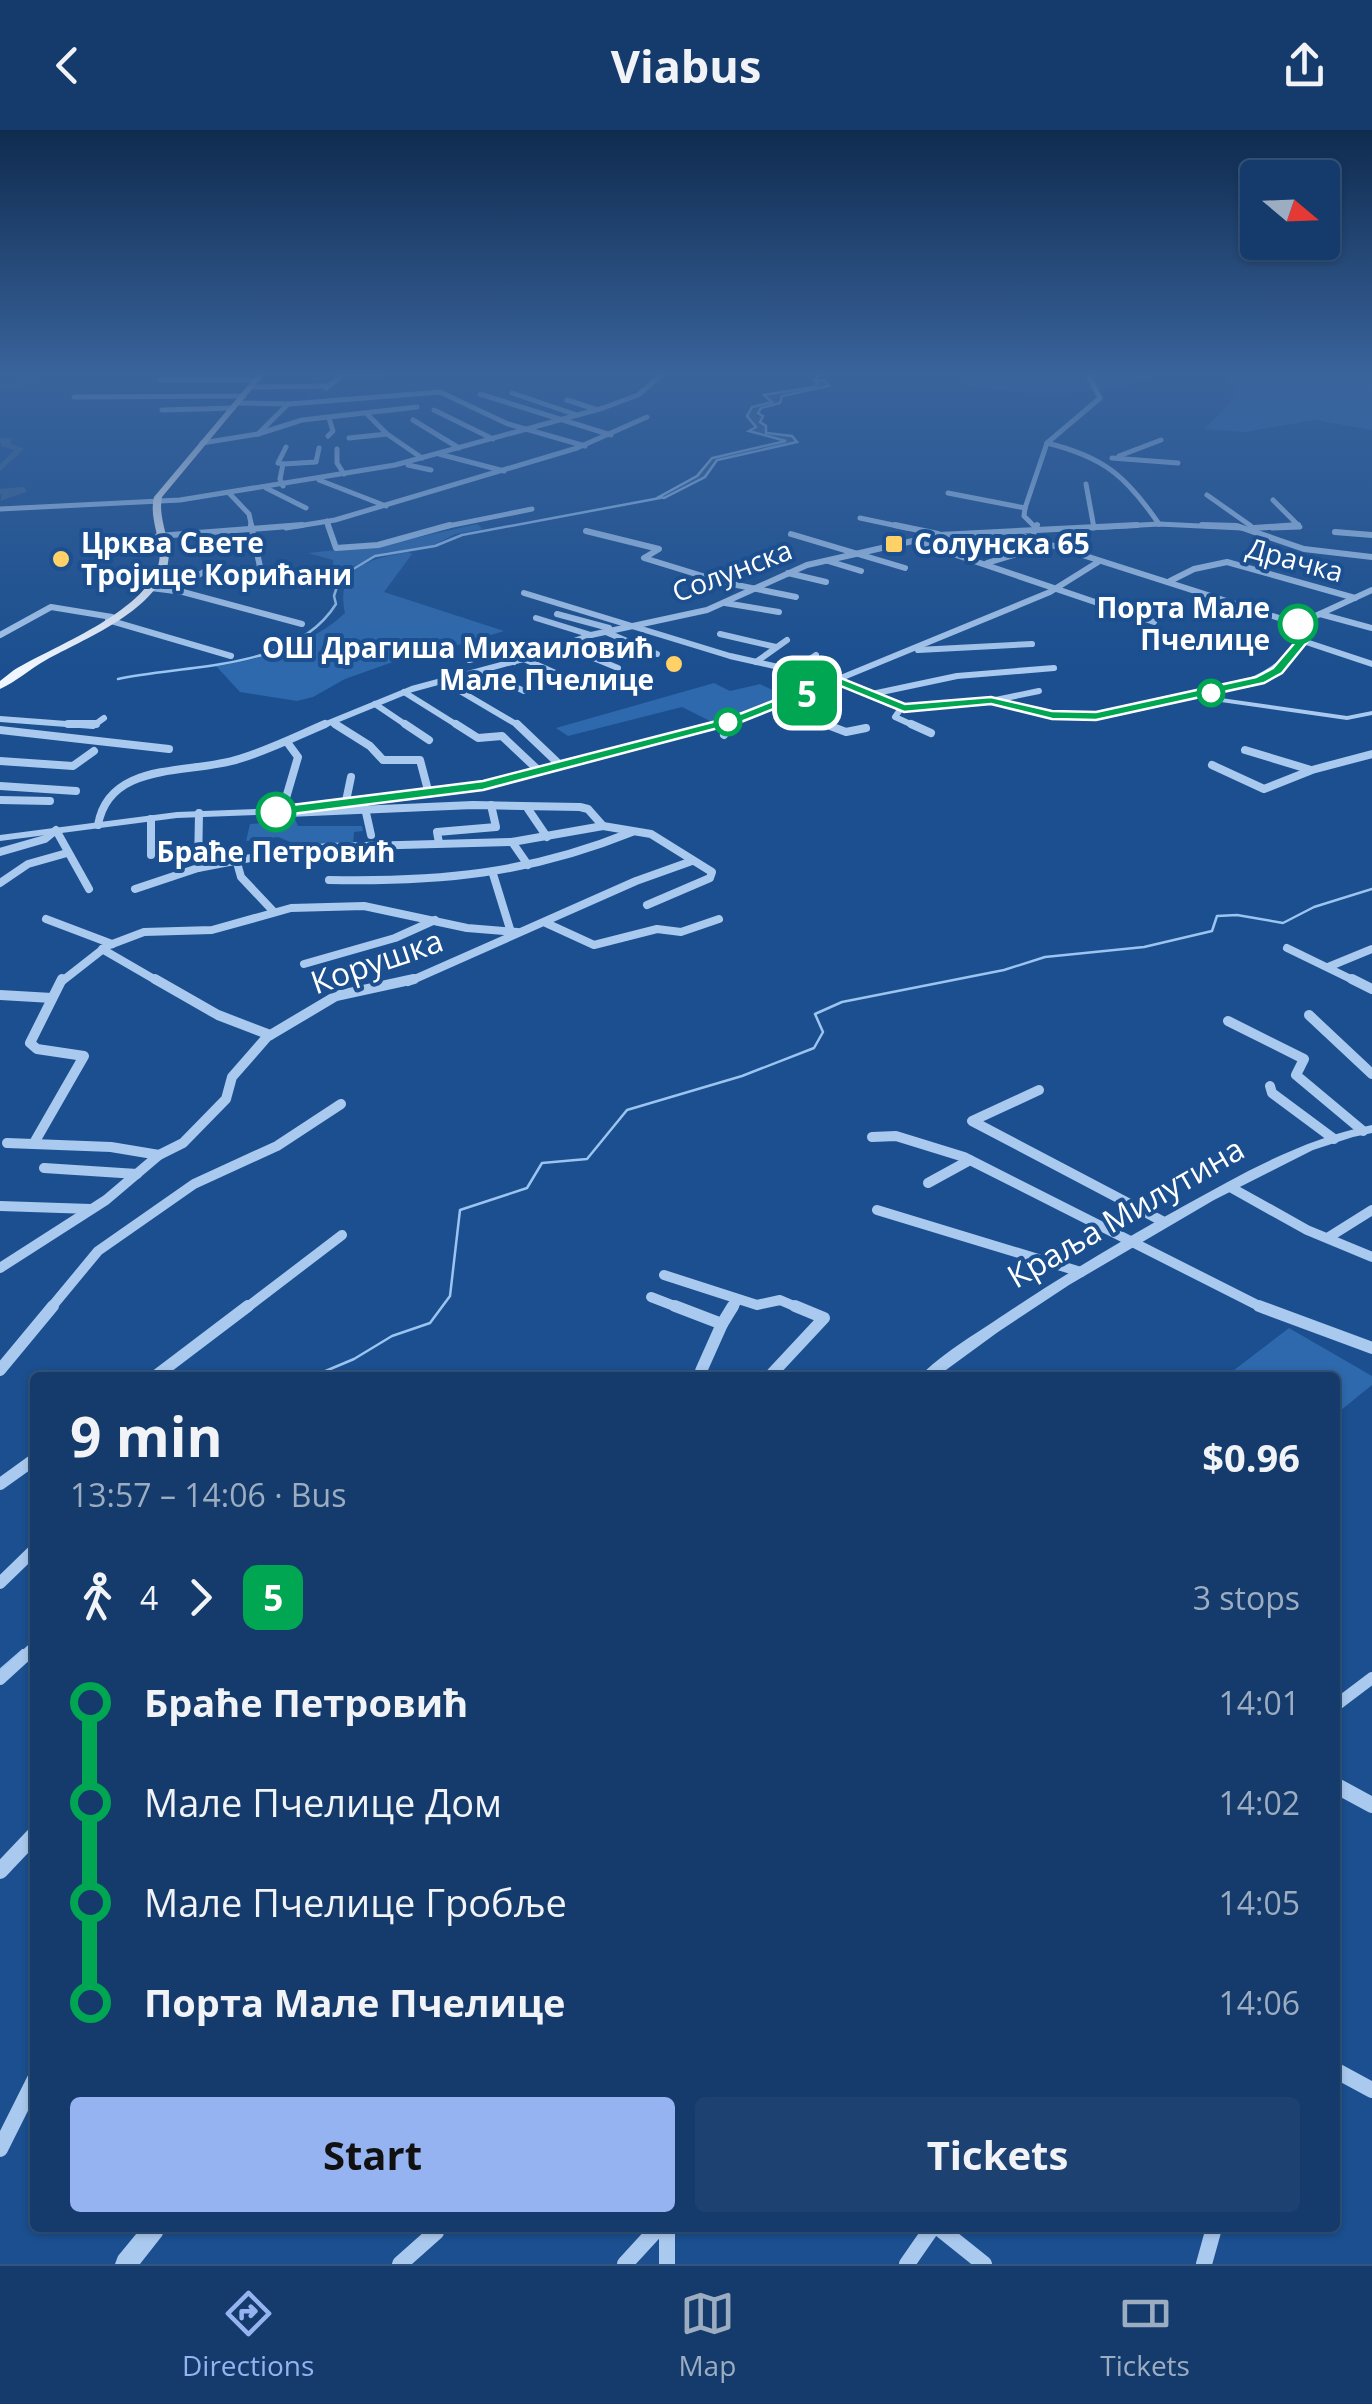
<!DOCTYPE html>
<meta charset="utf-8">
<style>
body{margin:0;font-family:"Open Sans",sans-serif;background:#1d4271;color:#f1f3f6;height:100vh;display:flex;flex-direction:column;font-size:38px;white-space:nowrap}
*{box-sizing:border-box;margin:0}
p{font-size:32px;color:#9dadc1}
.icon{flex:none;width:55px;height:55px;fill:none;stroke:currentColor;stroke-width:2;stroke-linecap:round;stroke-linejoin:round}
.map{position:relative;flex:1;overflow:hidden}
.sheet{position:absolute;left:30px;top:1242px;width:1310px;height:860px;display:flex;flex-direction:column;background:#143b6b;border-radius:10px;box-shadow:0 2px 8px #0004,0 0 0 2px #33557e}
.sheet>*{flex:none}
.badge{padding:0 20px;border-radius:15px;font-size:35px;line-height:65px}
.needle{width:65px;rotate:109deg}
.fabs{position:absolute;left:1240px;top:30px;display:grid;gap:20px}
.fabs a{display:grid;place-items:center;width:100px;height:100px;border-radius:10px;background:#143b6b;box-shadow:0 2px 8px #0004,0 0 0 2px #33557e;font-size:50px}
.map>.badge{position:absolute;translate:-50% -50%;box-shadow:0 0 0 5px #fff}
.legs{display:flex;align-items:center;gap:15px;height:110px;padding:0 40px;font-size:32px}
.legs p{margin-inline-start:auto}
.summary{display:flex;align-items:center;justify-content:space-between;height:170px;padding:0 40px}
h1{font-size:55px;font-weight:700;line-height:75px}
.primary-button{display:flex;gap:20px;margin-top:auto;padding:20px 40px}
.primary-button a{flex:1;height:115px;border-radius:10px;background:#95b2f1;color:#111;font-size:40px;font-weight:700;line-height:115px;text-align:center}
.primary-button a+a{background:#1d4271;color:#f1f3f6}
ul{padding:0 40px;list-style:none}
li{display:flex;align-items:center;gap:35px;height:100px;font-size:38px}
li i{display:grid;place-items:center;width:15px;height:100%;margin:0 12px;background:currentColor}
li i::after{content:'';width:25px;height:25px;margin:-12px;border:8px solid;border-radius:50%;background:#143b6b}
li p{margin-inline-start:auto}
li:first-child i{background:linear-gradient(#0000 50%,currentColor 0)}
li:last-child i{background:linear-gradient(currentColor 50%,#0000 0)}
header{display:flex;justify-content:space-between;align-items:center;height:130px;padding:0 40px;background:#143b6b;font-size:45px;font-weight:700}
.dock{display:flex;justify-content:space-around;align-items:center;height:140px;border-top:2px solid #33557e;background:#143b6b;font-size:28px;color:#9dadc1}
.dock a{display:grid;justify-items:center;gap:5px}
.dock .selected{color:#95b2f1}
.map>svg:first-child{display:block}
.green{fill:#2e69ad}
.water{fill:#3c6290;stroke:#9cc4f0;stroke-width:2.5}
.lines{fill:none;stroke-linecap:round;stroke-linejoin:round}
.stream{stroke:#9cc4f0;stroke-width:2.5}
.river{fill:#3c6290;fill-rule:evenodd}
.minor-far5{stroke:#a9c9ee;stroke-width:5}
.minor-far4{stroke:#a9c9ee;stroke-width:6}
.minor-far3{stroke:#a9c9ee;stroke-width:8}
.minor-far2{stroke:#a9c9ee;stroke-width:10}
.minor-far1{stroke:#a9c9ee;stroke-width:12}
.minor{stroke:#a9c9ee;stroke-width:16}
.tertiary{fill:#a9c9ee;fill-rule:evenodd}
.primary{fill:#f0f6ff;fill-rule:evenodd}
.line-1{fill:#00a651;stroke:#fff;stroke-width:2.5}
.poi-dot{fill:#ffd166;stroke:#1b4f8f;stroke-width:4}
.stop-1-dot{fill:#fff;stroke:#00a651;stroke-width:5}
.labels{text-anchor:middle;stroke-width:8;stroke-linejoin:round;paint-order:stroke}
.far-poi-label{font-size:28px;font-weight:bold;fill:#fff;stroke:#1b4f8f;text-anchor:start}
.far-street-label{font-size:28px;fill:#fff;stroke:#1b4f8f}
.far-stop-label{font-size:28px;font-weight:bold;fill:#fff;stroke:#1b4f8f;text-anchor:end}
.street-label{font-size:32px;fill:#fff;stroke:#1b4f8f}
</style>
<header><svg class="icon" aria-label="back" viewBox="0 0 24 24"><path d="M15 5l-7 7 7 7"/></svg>Viabus<svg class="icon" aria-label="share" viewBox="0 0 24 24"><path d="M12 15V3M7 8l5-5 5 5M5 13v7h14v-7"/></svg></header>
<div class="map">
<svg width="1372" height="2134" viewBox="0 0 1372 2134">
<rect width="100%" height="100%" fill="#1b4f8f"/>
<g class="green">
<path d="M 935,241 L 1146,241 L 1152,248 C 1091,267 1017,267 954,252 L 966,245 Z"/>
<polygon points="1225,241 1372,241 1372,300 1315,290 1245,302 1204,299 1229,274 1234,262"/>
<polygon points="477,394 483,399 455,404 430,417 384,423 334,445 333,430 308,423 385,415"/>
<path d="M 408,422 L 412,424 L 384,462 L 504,501 L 425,525 L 421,522 L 345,549 L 313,567 L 297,571 L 240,562 L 216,536 C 260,530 311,515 345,483 C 335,437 369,429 408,422 Z"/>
<polygon points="714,553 730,561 760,554 787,567 714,593 682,577 568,606 556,598"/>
<polygon points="277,686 294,687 298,696 362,696 363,701 354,702 353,716 300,716 278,707 246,711 250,694 272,692"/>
<polygon points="1289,1198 1372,1246 1372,1255 1335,1285 1335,1248 1225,1247"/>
</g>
<polygon class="water" points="824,250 829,256 782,266 780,273 761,278 758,283 763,286 760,292 766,296 766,303 792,306 797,312 717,330 705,347 664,368 659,367 697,346 712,328 786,311 749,301 756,297 747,286 752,277 772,272 764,265 814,257 818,254 814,251"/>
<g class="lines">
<g class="stream">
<polyline points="811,241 822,244 815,249 818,251"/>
<path d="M 118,549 C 188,534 294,541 336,474 L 334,466 L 340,447 L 375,426 L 435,416 L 462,405 L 660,368"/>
<polyline points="309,1248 354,1229 392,1206 430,1193 450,1166 460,1080 527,1058 542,1033 587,1029 627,980 742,946 814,918 823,902 815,884 842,872 1004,840 1045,827 1144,817 1212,801 1217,786 1237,785 1283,793 1314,777 1372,759"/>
<polyline points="0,1540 23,1520"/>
</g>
<g class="river">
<polygon points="35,241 42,241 40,252 0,259 0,255 34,248"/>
<polygon points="0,308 12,308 10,313 24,319 0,341 0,334 15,320 1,316"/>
<polygon points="24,357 27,362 0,371 2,364 0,365 0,359"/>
</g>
<g class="minor-far5">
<polyline points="97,243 149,241"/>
<polyline points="161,250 257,250"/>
<polyline points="251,257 329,256"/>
<polyline points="326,258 344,244 380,244"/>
<polyline points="512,263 577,285"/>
<polyline points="480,264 611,305"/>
<polyline points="74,267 244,266"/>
<polyline points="567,270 595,279"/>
<polyline points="237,273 289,274 440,262 508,294 585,316"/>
<polyline points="162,280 233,278"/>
<polyline points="434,280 493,309"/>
<polyline points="367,284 387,304 422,328"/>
<polyline points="413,290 459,318"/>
<polyline points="258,304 288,274"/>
<polyline points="328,306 333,301 329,288"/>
<polyline points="349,308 387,304"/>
<polyline points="202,313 258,304 302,290 417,277"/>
<path d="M 1047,313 C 1104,327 1126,346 1159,394"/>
<polyline points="337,319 337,333 344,344"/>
<polyline points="439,324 504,341"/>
<polyline points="1119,326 1161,310"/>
<polyline points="1112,328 1178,333"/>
<polyline points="283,334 278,333 286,317"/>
<polyline points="408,335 431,340"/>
<polyline points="319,350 386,376"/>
<polyline points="1086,354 1094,398"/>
<polyline points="283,356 280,349 283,334 316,332 319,318"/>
<polyline points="266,358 306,378"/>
<polyline points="229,363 249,384 252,398"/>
<polyline points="948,363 1025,378"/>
<polyline points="1207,365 1251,396"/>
<polyline points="1025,378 1047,313 1100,268 1089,247 1091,241"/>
<polyline points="1025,378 1024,386 1036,398"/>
<polyline points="0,379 180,370 395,335 603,278 638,265 666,241"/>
<polyline points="860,388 907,398"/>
<polyline points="327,391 329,398"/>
<polyline points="286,398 335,390 577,318 647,287"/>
<polyline points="438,398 532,379"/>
<polyline points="1087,398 1159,394 1242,398"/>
<polyline points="1272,398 1300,397 1273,370"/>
</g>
<g class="minor-far4">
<polyline points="251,395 262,446"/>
<polyline points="328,395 336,418 378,415 450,395"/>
<polyline points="895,395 938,404"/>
<polyline points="1202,395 1237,396 1304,419 1372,427"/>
<polyline points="1254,398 1298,395"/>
<polyline points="586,401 659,419 644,428 722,452 796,467"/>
<polyline points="1034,402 1037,395"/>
<polyline points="1335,402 1372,405"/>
<polyline points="791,404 905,438"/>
<polyline points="158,406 302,395"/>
<polyline points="1023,406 1298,494"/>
<polyline points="918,412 1154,492"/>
<polyline points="828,431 861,441"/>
<polyline points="987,433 1023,422"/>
<polyline points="788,443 826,452"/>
<polyline points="1170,451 1194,439 1227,432 1355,468"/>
<polyline points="151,458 183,462 302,494"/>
<polyline points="172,460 209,439"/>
<polyline points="524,463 730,526 836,550 1050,462 1098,432"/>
<polyline points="725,473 779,482"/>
<polyline points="557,484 609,498"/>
<polyline points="1320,484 1372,498"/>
<polyline points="536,488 591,505"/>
<polyline points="108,490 231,526"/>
<polyline points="1298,494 1372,460"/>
<polyline points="606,502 657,524"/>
<polyline points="720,504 776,517"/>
<polyline points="0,505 51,477 112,487"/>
<polyline points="1303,511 1372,534"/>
<polyline points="564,516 618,538"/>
<polyline points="918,520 1032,514"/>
<polyline points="524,529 569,549"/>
<polyline points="469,530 497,523 514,532"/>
<polyline points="756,532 787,510"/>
<polyline points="793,540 816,525"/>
<polyline points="481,541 524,561"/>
<polyline points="443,551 521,597"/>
<polyline points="404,562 460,597"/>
<polyline points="872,564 957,546 1054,538"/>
<path d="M 1193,566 C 1238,558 1273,548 1303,511 L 1298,494"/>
<polyline points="991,571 1039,561"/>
<polyline points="375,574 409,597"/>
<polyline points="775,575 832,597"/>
<polyline points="902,577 895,587 917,597"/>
<polyline points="0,589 93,596 104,588"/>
<polyline points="333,593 339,597"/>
<polyline points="319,597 412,559 523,529 591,505 707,480 807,435 939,405 1137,395"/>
<polyline points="731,597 737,589"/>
</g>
<g class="minor-far3">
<polyline points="68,594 96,594"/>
<polyline points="335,594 370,616 383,630 420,630 429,664"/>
<polyline points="405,594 429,610"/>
<polyline points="456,594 478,608 502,606 538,640"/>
<polyline points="517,594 560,635"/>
<polyline points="825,594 846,602 866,598"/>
<polyline points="911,594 931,603"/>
<polyline points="0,600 169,619"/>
<polyline points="724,605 733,594"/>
<polyline points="287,612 298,627 283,678 288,683 473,675 580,677 588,679 603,696 651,704 712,742 710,748 647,775"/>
<polyline points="1245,620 1311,640"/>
<polyline points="0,631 73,636 94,621"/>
<polyline points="1212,635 1264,659 1312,640 1372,624"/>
<polyline points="0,656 76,661"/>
<polyline points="0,670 50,671"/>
<polyline points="346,671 351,647"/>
<polyline points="365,678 371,705"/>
<polyline points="528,679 547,707"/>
<polyline points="151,689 151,725"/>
<path d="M 98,695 C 109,630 190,645 239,629 C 269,620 297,606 325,594"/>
<polyline points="512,712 528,735"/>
<polyline points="439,713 437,702 496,697 491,675"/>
<polyline points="0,722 45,709 56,700 89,759"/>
<polyline points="236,729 241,747 274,782"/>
<polyline points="198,738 199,683"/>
<polyline points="493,744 510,799"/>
<path d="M 329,750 C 440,752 528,744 632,702"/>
<polyline points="0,753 28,734 67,723"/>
<polyline points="135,759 198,738 272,724 327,717 512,712 603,696"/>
<polyline points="46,789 112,814"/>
<polyline points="546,793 594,815 657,799 681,802 719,789"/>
<polyline points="1287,818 1357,852"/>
<polyline points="102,819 159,852"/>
<polyline points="304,834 395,808 435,790"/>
<polyline points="1328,837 1372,819"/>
<polyline points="61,852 107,816 144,802 212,800 291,778 364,776 467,798 517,802"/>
<polyline points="408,852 636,751 692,731"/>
</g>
<g class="minor-far2">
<polyline points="155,849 218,885 270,905"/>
<polyline points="1352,849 1372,859"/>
<polyline points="0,865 52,868"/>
<polyline points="1309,885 1372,944"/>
<polyline points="1228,891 1304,929 1296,945 1363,1001"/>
<polyline points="1270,956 1272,963 1334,1009"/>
<polyline points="1039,960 972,991 1164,1092"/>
<polyline points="872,1007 896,1006 964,1027 1265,1179"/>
<polyline points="7,1013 111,1017 159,1025"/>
<polyline points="34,1013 84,926 37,919 30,913 62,849"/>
<polyline points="44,1038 137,1044"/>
<polyline points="928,1053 970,1030"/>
<polyline points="1230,1057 1307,1100 1372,1127"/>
<polyline points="0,1076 91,1079"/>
<polyline points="877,1080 1081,1142"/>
<polyline points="1329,1107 1372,1080"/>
<polyline points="0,1138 106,1070 159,1025 183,1013 226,969 232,947 267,907 336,866 414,849"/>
<polyline points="664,1145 757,1175 780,1170 801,1179"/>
<polyline points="651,1167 682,1179"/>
<polyline points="50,1179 98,1121 194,1054 277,1016 341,974"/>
<polyline points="245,1179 342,1105"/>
<polyline points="732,1179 737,1170"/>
</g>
<g class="minor-far1">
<polyline points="675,1176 722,1194 733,1176"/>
<polyline points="1259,1176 1372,1218"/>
<polyline points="0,1240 53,1176"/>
<polyline points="153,1248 248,1176"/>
<polyline points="705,1248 701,1241 722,1194"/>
<polyline points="768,1248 824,1188 795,1176"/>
<polyline points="0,1354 35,1329"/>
<polyline points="0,1453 35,1419"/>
<polyline points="0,1549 35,1517"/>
<polyline points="1335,1576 1372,1548"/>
</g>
<g class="minor">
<polyline points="1335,1655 1372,1675"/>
<polyline points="0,1741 35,1704"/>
<polyline points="1335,1940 1372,1960"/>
<polyline points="0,2019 35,1949"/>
<polyline points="667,2098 667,2134"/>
<polyline points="939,2098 984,2134"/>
<polyline points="400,2134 436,2102"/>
<polyline points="625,2134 658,2098"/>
<polyline points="907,2134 932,2098"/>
<polyline points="1204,2134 1214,2098"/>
</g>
<g class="tertiary">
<polygon points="836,548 894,573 909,576 991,569 1052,583 1082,586 1193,564 1347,586 1372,581 1372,585 1347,590 1193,568 1082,590 1052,587 991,573 909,580 889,577 836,553 740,591 685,607 462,663 283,684 177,688 0,711 0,705 177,682 283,678 462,657 679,603 734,587"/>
<path d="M 1372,995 L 1372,1003 L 1353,1007 L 1313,1020 L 1214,1070 L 1069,1155 L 998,1202 L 935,1248 L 918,1248 C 943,1222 982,1200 1011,1180 C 1067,1143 1124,1109 1182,1077 C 1243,1043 1303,1009 1372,995 Z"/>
<polygon points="141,2098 165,2098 162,2106 140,2134 115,2134 118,2126"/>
</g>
<path class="primary" d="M 260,241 L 267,241 L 162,367 C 157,391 174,414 167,437 C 153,482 84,509 46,530 C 30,539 16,552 0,559 L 0,551 L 14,540 C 54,516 143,483 158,436 C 165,414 148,391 154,367 Z"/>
</g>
<linearGradient id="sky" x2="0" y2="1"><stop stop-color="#0f2b4f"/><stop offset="0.45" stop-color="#39639b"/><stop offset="1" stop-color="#39639b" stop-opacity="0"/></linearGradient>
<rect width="1372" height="540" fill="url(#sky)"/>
<polygon class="line-1" points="1294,491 1302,491 1308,511 1282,543 1264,553 1096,590 1052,589 991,574 904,582 836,554 741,592 483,660 276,686 269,682 276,677 483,651 732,587 836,546 905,574 991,567 1052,581 1096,582 1256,547 1273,538 1297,510"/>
<g class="poi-dot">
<rect x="884" y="404" width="20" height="20" rx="5"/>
<circle cx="61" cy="429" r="10"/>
<circle cx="674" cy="534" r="10"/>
</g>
<g class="stop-1-dot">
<circle cx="1298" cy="494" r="18"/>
<circle cx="1211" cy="563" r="12"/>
<circle cx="728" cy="592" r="12"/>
<circle cx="276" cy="682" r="18"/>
</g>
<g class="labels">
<g class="far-poi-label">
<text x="81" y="423">Црква Свете<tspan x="81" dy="32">Тројице Корићани</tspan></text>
<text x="914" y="424">Солунска 65</text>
<text x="654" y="528" text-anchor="end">ОШ Драгиша Михаиловић<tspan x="654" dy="32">Мале Пчелице</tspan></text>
</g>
<g class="far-street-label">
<text transform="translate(1295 430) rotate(15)" y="10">Драчка</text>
<text transform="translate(732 441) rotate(-21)" y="10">Солунска</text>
</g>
<g class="far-stop-label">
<text x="1270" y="488">Порта Мале<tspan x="1270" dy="32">Пчелице</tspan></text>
<text x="276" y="732" text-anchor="middle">Браће Петровић</text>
</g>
<g class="street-label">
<text transform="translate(377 832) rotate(-19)" y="11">Корушка</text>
<text transform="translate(1126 1083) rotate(-30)" y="11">Краља Милутина</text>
</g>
</g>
</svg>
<div class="fabs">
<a><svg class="needle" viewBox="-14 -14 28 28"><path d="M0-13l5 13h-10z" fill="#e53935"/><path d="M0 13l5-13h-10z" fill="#9dadc1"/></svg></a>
</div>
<b class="badge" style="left:807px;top:563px;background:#00a651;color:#fff">5</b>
<section class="sheet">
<div class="summary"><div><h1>9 min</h1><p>13:57 – 14:06 · Bus</p></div><b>$0.96</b></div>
<div class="legs"><svg class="icon" aria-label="walk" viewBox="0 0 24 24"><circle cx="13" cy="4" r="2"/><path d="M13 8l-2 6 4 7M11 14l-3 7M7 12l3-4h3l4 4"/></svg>4<svg class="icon" aria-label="forward" viewBox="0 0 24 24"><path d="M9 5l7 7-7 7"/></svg><b class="badge" style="background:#00a651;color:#fff">5</b><p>3 stops</p></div>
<ul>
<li><i style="color:#00a651"></i><b>Браће Петровић</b><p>14:01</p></li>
<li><i style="color:#00a651"></i><span>Мале Пчелице Дом</span><p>14:02</p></li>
<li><i style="color:#00a651"></i><span>Мале Пчелице Гробље</span><p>14:05</p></li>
<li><i style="color:#00a651"></i><b>Порта Мале Пчелице</b><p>14:06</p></li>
</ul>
<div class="primary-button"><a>Start</a><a>Tickets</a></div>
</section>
</div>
<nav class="dock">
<a class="selected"><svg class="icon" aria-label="directions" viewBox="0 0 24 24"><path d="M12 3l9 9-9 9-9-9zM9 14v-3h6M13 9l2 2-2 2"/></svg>Directions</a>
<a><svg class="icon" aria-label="map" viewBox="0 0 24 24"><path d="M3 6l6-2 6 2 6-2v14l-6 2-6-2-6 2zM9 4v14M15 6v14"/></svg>Map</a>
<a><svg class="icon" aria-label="tickets" viewBox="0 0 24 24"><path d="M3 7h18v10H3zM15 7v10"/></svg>Tickets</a>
</nav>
